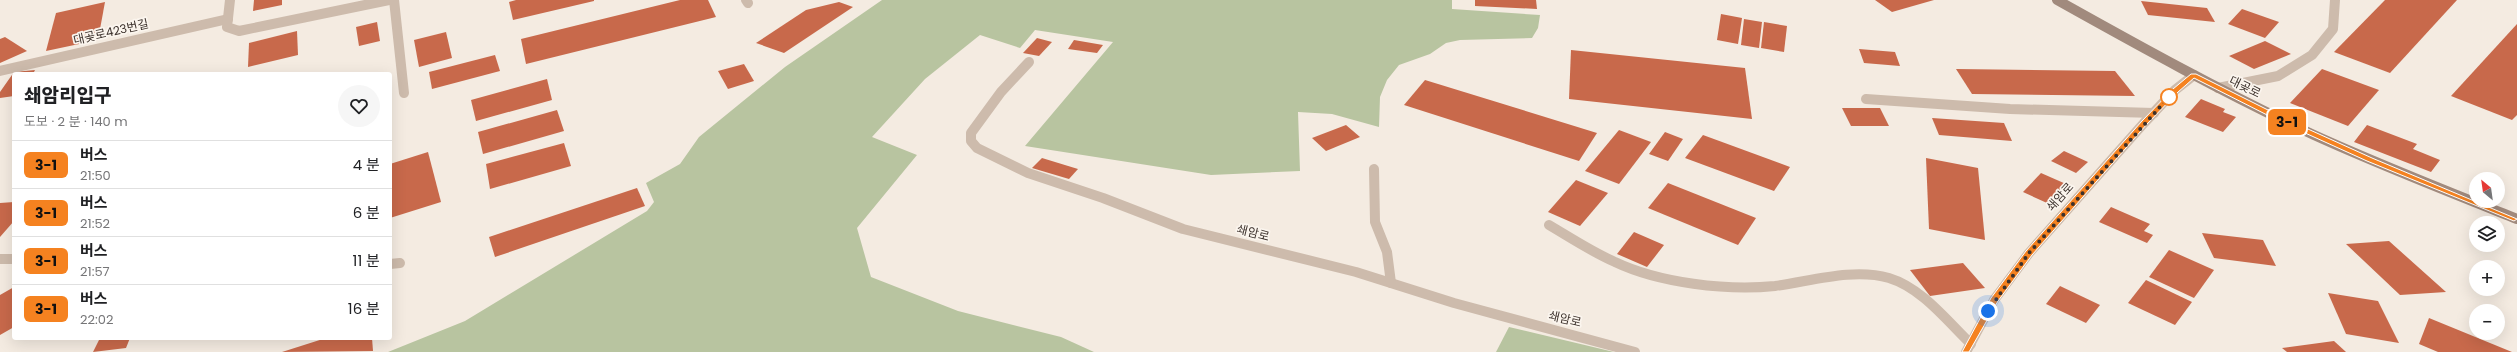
<!DOCTYPE html>
<html lang="ko">
<meta charset="utf-8">
<style>
body{margin:0;font-family:Poppins,"Noto Sans KR",sans-serif;background:#f6f6f6;color:#202124;height:100vh;display:flex;flex-direction:column;font-size:15px;white-space:nowrap}
*{box-sizing:border-box;margin:0}
p{font-size:13px;color:#757577}
.icon{flex:none;width:22px;height:22px;fill:none;stroke:currentColor;stroke-width:2;stroke-linecap:round;stroke-linejoin:round}
.map{position:relative;flex:1;overflow:hidden}
.details{position:absolute;left:12px;top:72px;width:380px;height:268px;display:flex;flex-direction:column;background:#fff;border-radius:4px;box-shadow:0 4px 16px #0002}
.details>*{flex:none}
.badge{padding:0 8px;border-radius:6px;font-size:14px;line-height:26px}
.needle{width:26px;rotate:331deg}
.buttons{position:absolute;left:2469px;top:172px;display:grid;gap:8px}
.buttons a{display:grid;place-items:center;width:36px;height:36px;border-radius:50%;background:#fff;box-shadow:0 4px 16px #0002;font-size:20px}
.you{position:absolute;width:20px;height:20px;margin:-10px;border:3px solid #fff;border-radius:50%;background:#1a73e8;box-shadow:0 0 0 6px #1a73e833}
.map>.badge{position:absolute;translate:-50% -50%;box-shadow:0 0 0 2px #fff}
.round{display:grid;place-items:center;flex:none;width:42px;height:42px;border-radius:21px;background:#f6f6f6}
.summary{display:flex;align-items:center;justify-content:space-between;height:68px;padding:0 12px}
h1{font-size:19px;font-weight:800;line-height:30px}
ul{padding:0;list-style:none}
li{display:flex;align-items:center;gap:12px;height:48px;padding:0 12px;border-top:1px solid #e0e0e0}
li div{flex:1}
li b{display:block;font-size:15px}
li em{font-style:normal}
li .badge{min-width:44px;font-weight:700;text-align:center}
.map>svg:first-child{display:block}
.green{fill:#b8c4a0}
.building{fill:#c8694b}
.lines{fill:none;stroke-linecap:round;stroke-linejoin:round}
.lane{stroke:#cdbbac;stroke-width:10}
.street{stroke:#cdbbac;stroke-width:10}
.secondary{stroke:#a18a7d;stroke-width:10}
.line{fill:#f58220;stroke:#fff}
.walk{stroke:#3b302b;stroke-width:4;stroke-dasharray:0 7.2}
.stop-dot{fill:#fff;stroke:#f58220;stroke-width:2}
.labels{text-anchor:middle;stroke-width:3.5;stroke-linejoin:round;paint-order:stroke}
.street-label{font-size:12px;fill:#3b302b;stroke:#fbf5ee}
</style>
<div class="map">
<svg width="2517" height="352" viewBox="0 0 2517 352">
<rect width="100%" height="100%" fill="#f4ebe1"/>
<g class="green">
<polygon points="882,0 1452,0 1452,9 1540,15 1538,28 1532,38 1460,40 1446,43 1430,54 1399,65 1387,80 1380,97 1379,127 1332,114 1298,112 1300,171 1211,175 1025,146 1113,42 1035,30 1020,48 980,35 925,79 872,137 917,155 857,228 871,277 958,311 1061,337 1094,352 388,352 465,321 647,211 654,202 646,183 680,164 699,137 785,67"/>
<polygon points="1509,327 1614,352 1496,352"/>
</g>
<g class="building">
<polygon points="254,0 282,0 282,5 253,11"/>
<polygon points="516,0 594,0 594,1 513,20 509,2"/>
<polygon points="680,0 708,0 716,17 526,64 521,39"/>
<polygon points="1475,0 1536,0 1537,9 1475,6"/>
<polygon points="1875,0 1934,0 1892,12"/>
<polygon points="2385,0 2457,0 2390,73 2334,52"/>
<polygon points="2141,1 2207,8 2215,22 2148,15"/>
<polygon points="105,2 98,40 46,51 56,13"/>
<polygon points="839,2 853,7 784,53 756,43 806,10"/>
<polygon points="2242,9 2279,22 2265,38 2228,24"/>
<polygon points="1721,14 1742,18 1738,44 1717,40"/>
<polygon points="1744,19 1762,22 1759,48 1741,45"/>
<polygon points="377,22 380,41 359,46 356,27"/>
<polygon points="1764,22 1787,26 1784,52 1761,48"/>
<polygon points="2517,24 2517,115 2512,120 2451,96"/>
<polygon points="297,31 298,55 248,67 249,43"/>
<polygon points="446,32 452,58 419,67 414,40"/>
<polygon points="5,37 27,51 0,63 0,39"/>
<polygon points="1037,38 1052,42 1039,56 1023,53"/>
<polygon points="1074,40 1103,45 1097,53 1068,49"/>
<polygon points="2265,41 2291,54 2254,69 2229,56"/>
<polygon points="1859,49 1895,52 1900,66 1864,63"/>
<polygon points="1571,50 1745,68 1752,119 1569,99"/>
<polygon points="495,55 500,71 432,89 429,72"/>
<polygon points="744,64 754,81 728,89 718,71"/>
<polygon points="1956,69 2115,71 2135,96 1972,94"/>
<polygon points="2322,69 2379,90 2348,126 2290,103"/>
<polygon points="35,70 33,74 14,74 14,96 0,98 0,92 14,72"/>
<polygon points="547,79 552,100 476,121 471,100"/>
<polygon points="1425,80 1597,133 1579,161 1404,105"/>
<polygon points="2201,99 2225,109 2223,112 2236,117 2223,132 2185,117"/>
<polygon points="1842,108 1880,108 1889,126 1851,126"/>
<polygon points="557,110 564,131 483,154 478,132"/>
<polygon points="1932,118 2004,123 2012,141 1939,135"/>
<polygon points="1346,125 1360,137 1326,151 1312,138"/>
<polygon points="2367,125 2417,144 2413,149 2440,160 2431,172 2354,142"/>
<polygon points="1619,130 1651,142 1619,184 1585,171"/>
<polygon points="1665,132 1683,139 1668,161 1649,154"/>
<polygon points="1703,135 1790,167 1774,191 1685,158"/>
<polygon points="564,143 571,166 490,189 486,164"/>
<polygon points="2064,151 2088,162 2076,173 2051,161"/>
<polygon points="428,152 441,202 390,218 390,164"/>
<polygon points="1042,158 1078,169 1069,179 1032,168"/>
<polygon points="1926,158 1978,168 1985,240 1929,229"/>
<polygon points="2041,173 2066,184 2047,203 2023,192"/>
<polygon points="1576,180 1608,193 1580,226 1548,212"/>
<polygon points="1668,183 1756,218 1738,245 1648,208"/>
<polygon points="637,188 645,206 495,257 489,237"/>
<polygon points="14,202 14,221 0,237 0,203"/>
<polygon points="2111,207 2150,224 2144,231 2153,235 2147,243 2099,222"/>
<polygon points="1634,232 1664,245 1647,267 1617,254"/>
<polygon points="2202,233 2263,240 2276,266 2214,258"/>
<polygon points="2389,241 2446,292 2400,295 2346,244"/>
<polygon points="2169,250 2214,270 2194,298 2149,277"/>
<polygon points="1963,263 1985,288 1930,296 1910,270"/>
<polygon points="2146,280 2192,302 2175,325 2128,303"/>
<polygon points="2060,286 2100,305 2086,323 2046,304"/>
<polygon points="14,287 14,327 0,335 0,295"/>
<polygon points="2328,293 2378,301 2399,343 2346,334"/>
<polygon points="2429,318 2512,352 2438,352 2419,344"/>
<polygon points="100,338 130,338 126,348 93,352"/>
<polygon points="326,338 372,338 373,351 282,352"/>
<polygon points="2334,341 2346,352 2287,352 2282,348"/>
</g>
<g class="lines">
<g class="lane">
<polyline points="394,0 404,93"/>
<polyline points="746,0 748,3"/>
<polyline points="1029,62 1001,92 971,133 971,141 977,148 1028,173 1103,198 1183,229 1356,272 1454,303 1635,352"/>
<polyline points="0,71 228,19"/>
<polyline points="2218,88 2278,76 2312,55 2333,29 2335,0"/>
<polyline points="1866,99 2010,109 2154,113"/>
<polyline points="1374,169 1375,222 1387,252 1391,283"/>
<path d="M 1549,225 C 1571,238 1592,252 1615,262 C 1659,283 1727,291 1775,286 C 1812,281 1853,268 1889,278 C 1922,288 1947,321 1971,344"/>
<polyline points="0,259 14,259"/>
<polyline points="390,264 400,263"/>
</g>
<g class="street">
<polyline points="230,0 227,27 239,31 389,0"/>
<polyline points="1966,352 1994,300 2029,253 2144,123 2175,90 2194,75"/>
</g>
<path class="secondary" d="M 2057,0 C 2141,47 2226,94 2314,135 C 2380,165 2449,192 2517,219"/>
</g>
<polygon class="line" points="2191,74 2196,74 2288,120 2372,158 2517,219 2514,221 2367,161 2283,123 2194,78 2178,92 2147,124 2032,255 1998,301 1969,352 1962,352 1991,298 2026,251 2142,121 2173,89"/>
<g class="lines">
<polyline class="walk" points="1988,311 2029,253 2169,97"/>
</g>
<circle class="stop-dot" cx="2169" cy="97" r="8"/>
<g class="labels">
<g class="street-label">
<text transform="translate(111 32) rotate(-13)" y="4">대곶로423번길</text>
<text transform="translate(2245 87) rotate(26)" y="4">대곶로</text>
<text transform="translate(2060 197) rotate(-48)" y="4">쇄암로</text>
<text transform="translate(1253 233) rotate(14)" y="4">쇄암로</text>
<text transform="translate(1565 319) rotate(13)" y="4">쇄암로</text>
</g>
</g>
</svg>
<div class="buttons">
<a><svg class="needle" viewBox="-14 -14 28 28"><path d="M0-13l5 13h-10z" fill="#e53935"/><path d="M0 13l5-13h-10z" fill="#757577"/></svg></a>
<a><svg class="icon" aria-label="layers" viewBox="0 0 24 24"><path d="M12 4l9 5-9 5-9-5zM3 14l9 5 9-5"/></svg></a>
<a>+</a>
<a>−</a>
</div>
<div class="you" style="left:1988px;top:311px"></div>
<b class="badge" style="left:2287px;top:122px;background:#f58220;color:#111">3-1</b>
<section class="details">
<div class="summary"><div><h1>쇄암리입구</h1><p>도보 · 2 분 · 140 m</p></div><a class="round"><svg class="icon" aria-label="heart" viewBox="0 0 24 24"><path d="M12 20l-8-8c-3-5 5-10 8-4 3-6 11-1 8 4z"/></svg></a></div>
<ul>
<li><span class="badge" style="background:#f58220;color:#111">3-1</span><div><b>버스</b><p>21:50</p></div><em>4 분</em></li>
<li><span class="badge" style="background:#f58220;color:#111">3-1</span><div><b>버스</b><p>21:52</p></div><em>6 분</em></li>
<li><span class="badge" style="background:#f58220;color:#111">3-1</span><div><b>버스</b><p>21:57</p></div><em>11 분</em></li>
<li><span class="badge" style="background:#f58220;color:#111">3-1</span><div><b>버스</b><p>22:02</p></div><em>16 분</em></li>
</ul>
</section>
</div>
